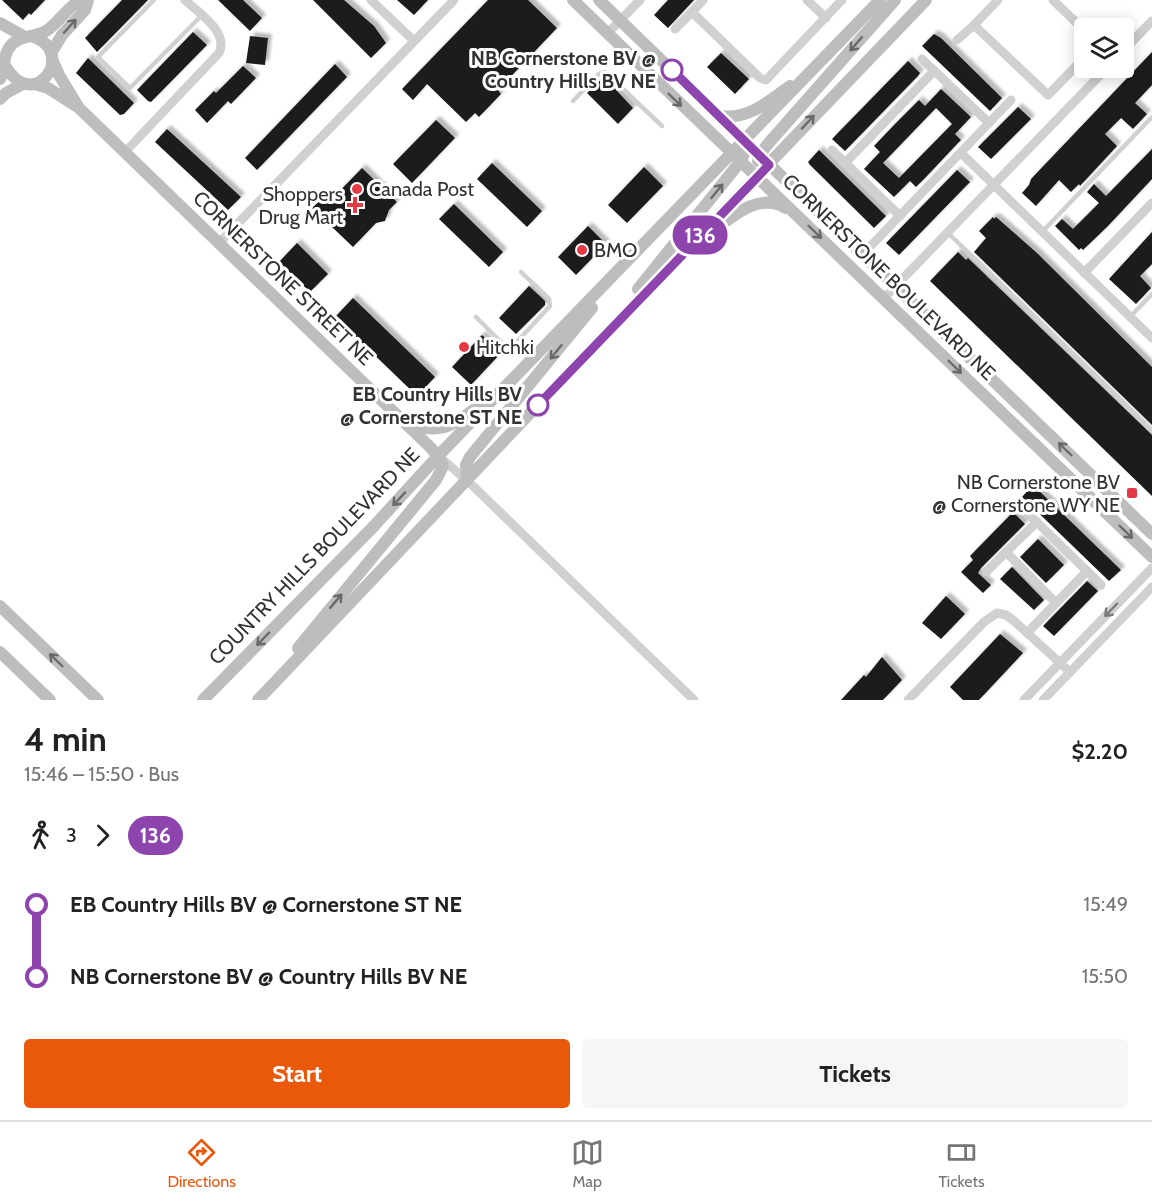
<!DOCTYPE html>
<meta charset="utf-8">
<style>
body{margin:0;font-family:Cabin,sans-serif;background:#f6f6f6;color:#222;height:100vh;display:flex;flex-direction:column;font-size:22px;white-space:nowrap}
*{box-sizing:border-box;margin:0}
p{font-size:20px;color:#767676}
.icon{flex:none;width:33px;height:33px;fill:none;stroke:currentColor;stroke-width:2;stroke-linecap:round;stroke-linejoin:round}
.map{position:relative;height:700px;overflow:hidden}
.details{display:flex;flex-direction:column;background:#fff;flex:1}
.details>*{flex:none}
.badge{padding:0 12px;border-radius:20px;font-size:21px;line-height:39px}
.tools{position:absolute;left:1074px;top:18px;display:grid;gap:12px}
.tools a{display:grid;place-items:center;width:60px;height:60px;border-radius:6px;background:#fff;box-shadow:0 3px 15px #0003;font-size:30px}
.map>.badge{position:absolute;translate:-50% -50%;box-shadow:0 0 0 3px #fff}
.legs{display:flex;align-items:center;gap:9px;height:66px;padding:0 24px;font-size:20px}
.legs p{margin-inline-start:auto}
.head{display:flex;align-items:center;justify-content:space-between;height:102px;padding:0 24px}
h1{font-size:33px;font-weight:800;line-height:45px}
.primary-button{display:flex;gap:12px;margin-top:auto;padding:12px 24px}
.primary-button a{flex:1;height:69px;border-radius:6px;background:#ea580c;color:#fff;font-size:24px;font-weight:800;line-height:69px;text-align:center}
.primary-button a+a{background:#f6f6f6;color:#222}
ul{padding:0 24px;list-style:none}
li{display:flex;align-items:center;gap:21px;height:72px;font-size:22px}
li i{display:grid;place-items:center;width:9px;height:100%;margin:0 8px;background:currentColor}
li i::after{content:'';width:15px;height:15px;margin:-8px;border:4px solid;border-radius:50%;background:#fff}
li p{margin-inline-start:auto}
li:first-child i{background:linear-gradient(#0000 50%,currentColor 0)}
li:last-child i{background:linear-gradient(currentColor 50%,#0000 0)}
.menu{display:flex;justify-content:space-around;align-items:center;height:84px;border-top:2px solid #e0e0e0;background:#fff;font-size:16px;color:#767676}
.menu a{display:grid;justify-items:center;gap:3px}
.menu .on{color:#ea580c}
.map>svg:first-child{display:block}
.building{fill:#1a1a1a;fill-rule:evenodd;filter:url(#shadow)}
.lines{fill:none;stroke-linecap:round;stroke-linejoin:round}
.lane{stroke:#d0d0d0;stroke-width:4.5}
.street{stroke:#d0d0d0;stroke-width:9}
.secondary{stroke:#bdbdbd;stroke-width:12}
.oneway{stroke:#6a6a6a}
.oneway2{stroke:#7a7a7a}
.line-1-casing{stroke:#fff;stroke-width:14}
.line-1{stroke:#8e44ad;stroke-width:9}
.stop-1-dot{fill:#fff;stroke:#8e44ad;stroke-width:3}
.poi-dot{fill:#e63946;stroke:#fff;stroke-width:2}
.labels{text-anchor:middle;stroke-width:6;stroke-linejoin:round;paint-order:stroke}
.stop-label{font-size:20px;font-weight:bold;fill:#333;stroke:#fff;text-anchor:end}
.poi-label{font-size:20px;fill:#333;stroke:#fff;text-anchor:start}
.street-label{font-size:20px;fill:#333;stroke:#fff}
</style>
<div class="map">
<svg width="1152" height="700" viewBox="0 0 1152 700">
<defs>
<filter id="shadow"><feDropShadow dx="4" dy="-4" stdDeviation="1.5" flood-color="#0004"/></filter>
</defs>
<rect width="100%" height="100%" fill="#fff"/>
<g class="building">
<polygon points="2,0 45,0 31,15 29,13 23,20"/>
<polygon points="122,0 148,0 97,52 85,38"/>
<polygon points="218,0 243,0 262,18 250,31"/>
<polygon points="313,0 344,0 374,26 386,43 371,58"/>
<polygon points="397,0 428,0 414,15"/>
<polygon points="488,0 528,0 557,28 498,90 501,94 479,117 475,113 466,122 427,84 413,100 402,89"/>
<polygon points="668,0 694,0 668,28 654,15"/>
<polygon points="193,32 207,45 151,102 148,101 137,90"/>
<polygon points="934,34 941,38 1002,98 990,111 922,46"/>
<polygon points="250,36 268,38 265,65 246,63"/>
<polygon points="1152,52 1152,85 1135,103 1147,114 1133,129 1121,118 1105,134 1117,146 1080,186 1079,184 1071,192 1059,180 1036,206 1022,193 1029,185 1031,179"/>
<polygon points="721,53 749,79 735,94 707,67"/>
<polygon points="88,58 134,103 124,114 120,115 76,73"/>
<polygon points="908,61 920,73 918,76 845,151 832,139"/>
<polygon points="335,64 347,77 257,170 245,158"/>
<polygon points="243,66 256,78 231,104 228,101 207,123 195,110 214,91 216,93"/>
<polygon points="604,77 633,108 618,124 587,93"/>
<path d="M 941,89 L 971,117 L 955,134 L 961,140 L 958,143 L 926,177 L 916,187 L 910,181 L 894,197 L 864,169 L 880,152 L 874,146 L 894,125 L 919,100 L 925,106 ZM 936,108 L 952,124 L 899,178 L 883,163 Z"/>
<polygon points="1018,107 1031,119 991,159 978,147"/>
<polygon points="436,120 455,138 412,183 393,164"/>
<polygon points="167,129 241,197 228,210 155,142"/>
<polygon points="1152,149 1152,179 1107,227 1083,250 1081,248 1079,250 1055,226 1062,219 1073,229 1099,203 1087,192 1094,184 1106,196"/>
<polygon points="819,150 886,216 874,228 810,165 808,162"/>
<polygon points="492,163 542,211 527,227 477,179"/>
<polygon points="644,167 663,186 627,223 608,205"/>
<polygon points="362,168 397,202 389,210 385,221 376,223 353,247 312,208 325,196 330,201"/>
<polygon points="957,170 970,182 899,255 886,243"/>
<polygon points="454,204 503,252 489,267 439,219"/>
<polygon points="993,217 994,219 996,217 1037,253 1152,367 1152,425 974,252 986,238 979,231"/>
<polygon points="588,226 606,244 576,275 558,257"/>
<polygon points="1152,232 1152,264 1140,276 1151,288 1136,304 1109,279"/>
<polygon points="297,243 328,274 310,292 279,262"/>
<polygon points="958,252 966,260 968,258 1152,435 1152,496 930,281"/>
<polygon points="529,286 545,301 545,305 516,334 499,318"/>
<polygon points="353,298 435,377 417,396 335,317"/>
<polygon points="482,335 501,353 471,385 452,367"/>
<polygon points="1033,485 1121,570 1109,581 1022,497"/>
<polygon points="1013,512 1025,524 981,568 978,573 991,585 983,593 961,572 973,560 970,556"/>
<polygon points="1038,539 1064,565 1046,583 1020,557"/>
<polygon points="1012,567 1044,600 1034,610 1000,579"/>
<polygon points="1087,581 1098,591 1054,636 1043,626"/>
<polygon points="946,596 965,614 941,639 922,623"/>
<polygon points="1000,634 1023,653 979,700 963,700 950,687"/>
<polygon points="882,657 902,680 883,700 841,700 864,675 866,677"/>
</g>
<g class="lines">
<g class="lane">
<polyline points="154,0 98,57 130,88 201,16"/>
<polyline points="573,101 599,74 605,72 662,126"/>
<polyline points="947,232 1152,431"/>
<polyline points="1042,232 1152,117"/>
<polyline points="476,317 504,345 511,346 515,344 550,306 549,299 521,272"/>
<polyline points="1130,317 1152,294"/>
</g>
<g class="street">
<polyline points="371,0 414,41"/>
<polyline points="703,0 692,12 760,78 766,80 842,0"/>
<polyline points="807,0 826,18"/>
<polyline points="998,0 974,25 1048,95 1084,58"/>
<polyline points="1053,0 1084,30"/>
<polyline points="675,29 692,12"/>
<polyline points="607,34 640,0"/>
<polyline points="957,40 974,25"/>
<polyline points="1124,50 1152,21"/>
<polyline points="922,59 989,123"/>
<polyline points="832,150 900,216"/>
<path d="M 125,152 L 219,53 C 229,32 199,13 185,0"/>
<polyline points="961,153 1152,338"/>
<polyline points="845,163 934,71"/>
<polyline points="219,243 454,0"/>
<polyline points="863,254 1011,100"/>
<polyline points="1084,273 1152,203"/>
<polyline points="884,298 1107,68"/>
<polyline points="440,457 475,488 694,700"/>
<polyline points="1019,505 1087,571 1027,633"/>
<polyline points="1037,522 1006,552 1056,603"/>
<polyline points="1087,571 1101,585"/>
<polyline points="986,572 1006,552"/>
<polyline points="908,700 984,622 997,613 1006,615 1013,620 1070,672"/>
<polyline points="1024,700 1152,568"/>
<polyline points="1043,700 1152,587"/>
</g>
<g class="secondary">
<polyline points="573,0 1152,557"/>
<polyline points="599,0 1152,534"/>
<polyline points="0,23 25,37"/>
<polyline points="51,53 62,35 85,10 88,0"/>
<polyline points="52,59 59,75 79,108 429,446 438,456 443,466 436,480 298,648"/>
<path d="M 6,67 C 35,115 79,50 31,36"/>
<path d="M 0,79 C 6,68 2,58 9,48 C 17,35 33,38 46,31 C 59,23 67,7 81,0"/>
<polyline points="35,84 48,88 76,106"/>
<polyline points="0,99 6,93 23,84"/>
<path d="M 720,116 C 748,120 768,102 790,86"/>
<polyline points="758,161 759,156 767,145 895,0"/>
<path d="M 709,234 C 731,218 758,191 786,208"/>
<polyline points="638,289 740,162 746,150 744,141"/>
<path d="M 407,425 C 443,432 448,429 476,408"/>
<polyline points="467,480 466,465 470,457 592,308"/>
<polyline points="0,606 98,700"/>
<polyline points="0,652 50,700"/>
<polyline points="203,700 374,526 438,456 880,0"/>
<polyline points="258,700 589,351 926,0"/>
</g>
</g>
<defs><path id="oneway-shaft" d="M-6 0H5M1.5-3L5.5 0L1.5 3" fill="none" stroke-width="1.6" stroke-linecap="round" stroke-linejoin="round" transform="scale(1.5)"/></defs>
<g class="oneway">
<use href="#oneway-shaft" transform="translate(70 26) rotate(-48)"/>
<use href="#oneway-shaft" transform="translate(856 44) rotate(131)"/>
<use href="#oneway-shaft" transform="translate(675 100) rotate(44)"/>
<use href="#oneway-shaft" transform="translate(808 122) rotate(-47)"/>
<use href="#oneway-shaft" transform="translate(717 191) rotate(-51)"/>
<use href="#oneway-shaft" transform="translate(815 232) rotate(44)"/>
<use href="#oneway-shaft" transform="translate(556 352) rotate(129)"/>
<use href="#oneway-shaft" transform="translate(955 367) rotate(44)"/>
<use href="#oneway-shaft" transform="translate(1065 449) rotate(-136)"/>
<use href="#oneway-shaft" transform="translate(399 499) rotate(133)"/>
<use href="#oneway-shaft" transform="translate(1126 532) rotate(44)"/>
<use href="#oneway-shaft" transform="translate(336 601) rotate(-50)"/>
<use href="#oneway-shaft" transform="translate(263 639) rotate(134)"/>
<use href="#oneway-shaft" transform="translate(56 660) rotate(-136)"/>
</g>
<use class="oneway2" href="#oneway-shaft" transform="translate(1111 610) rotate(134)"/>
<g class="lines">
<g class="line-1-casing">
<polyline id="line-1" points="538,405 769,165 672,70"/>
</g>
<use href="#line-1" class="line-1"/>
</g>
<g class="stop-1-dot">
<circle cx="672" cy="70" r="10"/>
<circle cx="538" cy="405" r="10"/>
</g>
<g class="poi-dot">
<circle cx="357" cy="189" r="6"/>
<path d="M352 196h6v6h6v6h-6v6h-6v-6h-6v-6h6z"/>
<circle cx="582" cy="250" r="6"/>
<circle cx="464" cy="347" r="6"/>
<rect x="1126" y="487" width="12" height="12" rx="3"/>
</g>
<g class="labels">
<g class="stop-label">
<text x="656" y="65">NB Cornerstone BV @<tspan x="656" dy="23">Country Hills BV NE</tspan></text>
<text x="522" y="401">EB Country Hills BV<tspan x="522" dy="23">@ Cornerstone ST NE</tspan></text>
</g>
<g class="poi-label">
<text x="369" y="196">Canada Post</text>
<text x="343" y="201" text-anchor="end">Shoppers<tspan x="343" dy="23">Drug Mart</tspan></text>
<text x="594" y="257">BMO</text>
<text x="476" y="354">Hitchki</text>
<text x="1120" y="489" text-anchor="end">NB Cornerstone BV<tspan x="1120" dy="23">@ Cornerstone WY NE</tspan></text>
</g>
<g class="street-label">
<text transform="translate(889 277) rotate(44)" y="7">CORNERSTONE BOULEVARD NE</text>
<text transform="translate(283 278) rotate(44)" y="7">CORNERSTONE STREET NE</text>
<text transform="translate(314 556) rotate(-46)" y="7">COUNTRY HILLS BOULEVARD NE</text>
</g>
</g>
</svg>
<div class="tools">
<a><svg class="icon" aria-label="layers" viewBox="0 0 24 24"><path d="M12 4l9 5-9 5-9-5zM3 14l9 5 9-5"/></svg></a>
</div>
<b class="badge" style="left:700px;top:235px;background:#8e44ad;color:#fff">136</b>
</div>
<section class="details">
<div class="head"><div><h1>4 min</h1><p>15:46 – 15:50 · Bus</p></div><b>$2.20</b></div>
<div class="legs"><svg class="icon" aria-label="walk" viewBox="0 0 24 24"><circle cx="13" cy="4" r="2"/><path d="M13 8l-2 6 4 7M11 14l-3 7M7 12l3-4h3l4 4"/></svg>3<svg class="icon" aria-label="forward" viewBox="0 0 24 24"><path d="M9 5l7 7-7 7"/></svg><b class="badge" style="background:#8e44ad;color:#fff">136</b></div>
<ul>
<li><i style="color:#8e44ad"></i><b>EB Country Hills BV @ Cornerstone ST NE</b><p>15:49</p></li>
<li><i style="color:#8e44ad"></i><b>NB Cornerstone BV @ Country Hills BV NE</b><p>15:50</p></li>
</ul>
<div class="primary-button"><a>Start</a><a>Tickets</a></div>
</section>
<nav class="menu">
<a class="on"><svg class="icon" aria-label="directions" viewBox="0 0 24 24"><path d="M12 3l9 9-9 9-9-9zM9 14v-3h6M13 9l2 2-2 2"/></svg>Directions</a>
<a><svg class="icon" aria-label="map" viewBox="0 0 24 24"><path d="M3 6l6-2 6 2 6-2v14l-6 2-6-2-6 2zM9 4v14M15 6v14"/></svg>Map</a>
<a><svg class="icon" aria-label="tickets" viewBox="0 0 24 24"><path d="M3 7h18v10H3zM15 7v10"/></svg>Tickets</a>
</nav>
